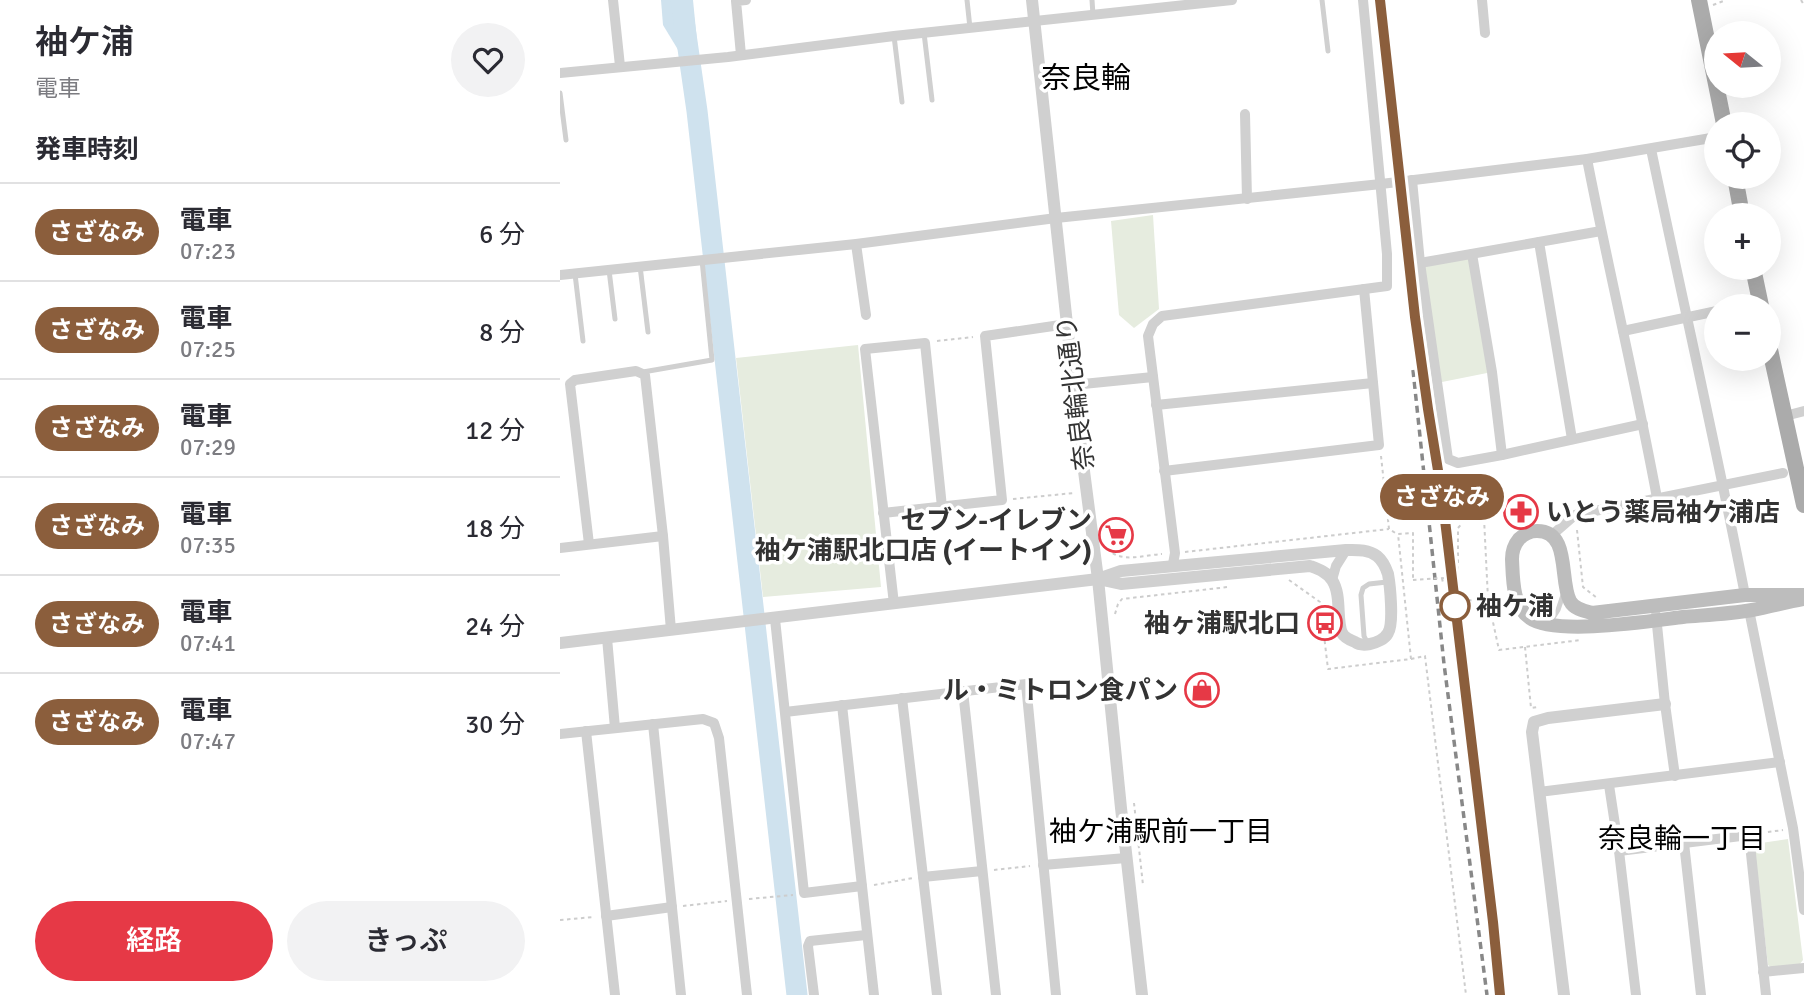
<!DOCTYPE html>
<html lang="ja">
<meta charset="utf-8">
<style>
body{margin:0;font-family:Signika,"Noto Sans JP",sans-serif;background:#f2f2f3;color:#2b2b33;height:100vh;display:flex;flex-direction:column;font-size:26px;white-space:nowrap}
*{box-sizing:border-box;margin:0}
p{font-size:23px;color:#7c7c81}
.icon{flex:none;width:38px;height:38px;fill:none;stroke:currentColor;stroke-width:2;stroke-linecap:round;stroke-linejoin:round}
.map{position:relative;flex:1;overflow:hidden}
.side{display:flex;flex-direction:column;background:#fff;width:560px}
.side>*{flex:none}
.badge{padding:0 14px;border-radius:23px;font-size:24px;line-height:46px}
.needle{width:46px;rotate:288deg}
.buttons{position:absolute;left:1144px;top:21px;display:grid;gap:14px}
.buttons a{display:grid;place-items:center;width:77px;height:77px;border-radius:50%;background:#fff;box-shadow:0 7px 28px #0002;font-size:35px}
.map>.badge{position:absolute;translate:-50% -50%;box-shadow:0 0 0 4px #fff}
h2{padding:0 35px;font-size:26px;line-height:63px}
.round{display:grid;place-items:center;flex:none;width:74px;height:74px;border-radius:37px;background:#f2f2f3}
.summary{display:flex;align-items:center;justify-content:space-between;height:119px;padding:0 35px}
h1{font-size:33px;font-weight:600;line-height:52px}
.button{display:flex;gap:14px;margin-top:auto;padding:14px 35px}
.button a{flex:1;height:80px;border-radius:42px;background:#e63946;color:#fff;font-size:28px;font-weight:600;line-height:80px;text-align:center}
.button a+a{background:#f2f2f3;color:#2b2b33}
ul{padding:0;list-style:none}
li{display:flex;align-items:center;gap:21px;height:98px;padding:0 35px;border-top:2px solid #e1e1e2}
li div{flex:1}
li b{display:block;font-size:26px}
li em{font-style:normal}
li .badge{min-width:77px;font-weight:700;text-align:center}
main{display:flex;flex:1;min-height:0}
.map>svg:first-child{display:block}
.green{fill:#e6ecdf}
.water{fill:#cfe2ee}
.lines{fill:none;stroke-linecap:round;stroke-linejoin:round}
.river{stroke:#cfe2ee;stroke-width:21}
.path{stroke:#cdcdcd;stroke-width:2;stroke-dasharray:3.5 3.5;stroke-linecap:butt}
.service{stroke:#d0d0d0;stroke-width:5}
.minor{stroke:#d0d0d0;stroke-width:10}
.tertiary{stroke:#d0d0d0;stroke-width:12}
.secondary{stroke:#bdbdbd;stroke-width:14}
.primary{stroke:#ababab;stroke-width:16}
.rail{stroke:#888;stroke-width:3.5;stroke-dasharray:7 5;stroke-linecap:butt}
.path-bridge{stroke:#cdcdcd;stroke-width:2;stroke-dasharray:3.5 3.5;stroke-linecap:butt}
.line-casing{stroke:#fff;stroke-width:16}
.line{stroke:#8b5e3c;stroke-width:10}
.stop-dot{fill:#fff;stroke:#8b5e3c;stroke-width:3.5}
.labels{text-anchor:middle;stroke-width:7;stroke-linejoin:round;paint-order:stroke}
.street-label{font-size:26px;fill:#333;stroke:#fff}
.poi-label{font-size:26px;font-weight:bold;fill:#333;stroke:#fff;text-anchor:end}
.stop-label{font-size:26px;font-weight:bold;fill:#333;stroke:#fff;text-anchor:start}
.neighbourhood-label{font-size:28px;fill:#000;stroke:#fff}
.quarter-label{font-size:30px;fill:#000;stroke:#fff}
</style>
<main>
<section class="side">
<div class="summary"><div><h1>袖ケ浦</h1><p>電車</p></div><a class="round"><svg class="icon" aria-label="heart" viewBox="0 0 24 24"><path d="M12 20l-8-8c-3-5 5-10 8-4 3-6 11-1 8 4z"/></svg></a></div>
<h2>発車時刻</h2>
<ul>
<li><span class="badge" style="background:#8b5e3c;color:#fff">さざなみ</span><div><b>電車</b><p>07:23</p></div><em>6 分</em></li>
<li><span class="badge" style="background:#8b5e3c;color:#fff">さざなみ</span><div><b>電車</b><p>07:25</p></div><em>8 分</em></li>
<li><span class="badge" style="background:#8b5e3c;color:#fff">さざなみ</span><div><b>電車</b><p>07:29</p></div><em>12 分</em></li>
<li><span class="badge" style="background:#8b5e3c;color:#fff">さざなみ</span><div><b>電車</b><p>07:35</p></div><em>18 分</em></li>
<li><span class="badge" style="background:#8b5e3c;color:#fff">さざなみ</span><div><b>電車</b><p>07:41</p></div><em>24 分</em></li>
<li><span class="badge" style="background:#8b5e3c;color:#fff">さざなみ</span><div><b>電車</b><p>07:47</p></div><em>30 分</em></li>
</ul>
<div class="button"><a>経路</a><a>きっぷ</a></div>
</section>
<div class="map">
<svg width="1244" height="995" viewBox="0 0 1244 995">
<rect width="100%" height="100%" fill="#fff"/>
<g class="green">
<polygon points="593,215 599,309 574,328 559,315 551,221"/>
<polygon points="912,254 932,372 877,383 860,263"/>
<polygon points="298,345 321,587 203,597 176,358"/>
<polygon points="1228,839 1243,960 1239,965 1212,968 1208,965 1194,844"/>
</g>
<polygon class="water" points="101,0 133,0 138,51 120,53 103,25"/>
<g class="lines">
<polyline class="river" points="121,0 137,111 237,995"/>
<g class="path">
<polyline points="1241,0 1244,5"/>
<polyline points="1153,5 1166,0"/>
<polyline points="377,341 413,337"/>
<polyline points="821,456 829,529 837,534"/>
<polyline points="453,499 514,493"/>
<polyline points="924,518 928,599 939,650 1021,640"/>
<polyline points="1017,530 1023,587 1037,598"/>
<path d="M 548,548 C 558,564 585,555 602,554"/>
<polyline points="625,552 829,529"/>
<polyline points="898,577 898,528 904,521"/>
<polyline points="882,578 883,583"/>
<polyline points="729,580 760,602 768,669 851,659 838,534 853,533 853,580"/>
<polyline points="901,601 927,599"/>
<polyline points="555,614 558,604 562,599 668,587"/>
<polyline points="965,647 971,708 978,707"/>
<polyline points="851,659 865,656 906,995"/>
<polyline points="574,803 583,885"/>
<polyline points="1201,833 1223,830"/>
<polyline points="434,870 470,866"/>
<polyline points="314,885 353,878"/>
<polyline points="189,899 233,895"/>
<polyline points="123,906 167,901"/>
<polyline points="0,920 34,917"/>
</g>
<g class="service">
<polyline points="407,0 410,28"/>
<polyline points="532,0 533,15"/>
<polyline points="762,0 768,51"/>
<polyline points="364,33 372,100"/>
<polyline points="334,36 342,102"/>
<polyline points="0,93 6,140"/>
<polyline points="80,266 88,332"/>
<polyline points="49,270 55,319"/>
<polyline points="15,274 23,341"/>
<polyline points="83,372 152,360 142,260"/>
<polyline points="991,621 998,610 1003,595"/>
<polyline points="807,642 804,636 801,595 803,588 809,584 827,582"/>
</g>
<g class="minor">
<polyline points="53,0 60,66"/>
<polyline points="922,0 925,33"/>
<polyline points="181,55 176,1 186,0"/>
<polyline points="0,73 168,57 334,36 672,0"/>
<polyline points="685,114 687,199"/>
<path d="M 1091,149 C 1122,298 1156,446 1185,595"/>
<path d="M 1027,159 C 1049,272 1076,384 1097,498"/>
<polyline points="852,180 860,263 888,459 898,463 942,455 1083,424"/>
<polyline points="979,242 1012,439"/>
<polyline points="296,244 306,315"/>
<polyline points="912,254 932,372 942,455"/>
<polyline points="860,263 1041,231"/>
<polyline points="0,275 296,244 496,218 821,184 1027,159 1157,137"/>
<polyline points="1179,306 1200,302"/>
<polyline points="1063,331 1157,311"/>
<polyline points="513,385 593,377"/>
<polyline points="596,405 813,383"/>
<polyline points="1225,416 1244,411"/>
<polyline points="604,471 819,445 804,289"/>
<polyline points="323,513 442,500 425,336 507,324"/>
<polyline points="992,535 1015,515 1223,473"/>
<polyline points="29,544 10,384 15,380 76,371 85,375 103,536 111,630"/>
<polyline points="0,548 103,536"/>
<polyline points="613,564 615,553 588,336 593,324 602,316 827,286 827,254 803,0"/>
<polyline points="772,580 776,566 786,550"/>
<polyline points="334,604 305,349 365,343 382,507"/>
<polyline points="1189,610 1233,828 1244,910"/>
<polyline points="1096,615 1105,704 1115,776"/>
<polyline points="215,619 244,893 302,886"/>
<polyline points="47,638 55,728"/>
<polyline points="403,691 436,995"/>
<polyline points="342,698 377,995"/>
<polyline points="282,705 314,995"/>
<polyline points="225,712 466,684 496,995"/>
<polyline points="93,724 121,995"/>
<polyline points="26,731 55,995"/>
<polyline points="0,734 143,719 154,723 159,738 187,995"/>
<polyline points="1049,785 1059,851 1076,995"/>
<polyline points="979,792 1220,762"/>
<polyline points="1124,843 1141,995"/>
<polyline points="1059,851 1189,835 1206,995"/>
<polyline points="483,865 566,858"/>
<polyline points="363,877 422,871"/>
<polyline points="46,916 112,907"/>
<polyline points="1203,972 1244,968"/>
<polyline points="254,995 248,946 250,941 306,935"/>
</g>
<g class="tertiary">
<polyline points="472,0 517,417 538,579 561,808 582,995"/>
<path d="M 0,643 L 538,579 L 561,571 L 786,550 C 796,550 808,549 817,556 C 822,560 826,568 828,574 C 830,585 834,624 828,633 C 825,639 816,643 810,644 C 805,645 799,645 795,642 C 790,640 784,637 782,633 C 776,620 782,595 772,580 C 767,572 758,569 750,566 L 561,584 L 538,579"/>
<polyline points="1004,995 972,732 974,722 988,718 1105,704"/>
</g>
<path class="secondary" d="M 1244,595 L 1185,595 L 1032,613 C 1024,611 1014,609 1010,601 C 999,580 1011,531 977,531 C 970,531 964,534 959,539 C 954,545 952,552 952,559 C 953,578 952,606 970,618 C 995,636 1090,621 1123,617 C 1146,615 1169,614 1192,610 C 1209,607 1227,602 1244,599"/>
<g class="primary">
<polyline points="1139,0 1164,124"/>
<polyline points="1175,177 1182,215"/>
<polyline points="1193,268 1201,306"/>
<polyline points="1209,345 1244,505"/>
</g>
<g class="rail">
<polyline points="820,0 855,317 868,409 882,495 933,922 940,995"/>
<polyline points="853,370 884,664 927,995"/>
</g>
<polyline class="path-bridge" points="853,580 898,577 901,601"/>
</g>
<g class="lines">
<g class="line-casing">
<polyline id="line" points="820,0 855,317 868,409 882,495 933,922 940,995"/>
</g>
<use href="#line" class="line"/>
</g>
<defs>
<g id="pharmacy-ring" transform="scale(1.75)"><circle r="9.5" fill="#fff" stroke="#e63946" stroke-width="1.5"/><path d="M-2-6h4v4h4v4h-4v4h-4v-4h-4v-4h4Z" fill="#e63946"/></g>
<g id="supermarket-ring" transform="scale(1.75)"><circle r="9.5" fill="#fff" stroke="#e63946" stroke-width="1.5"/><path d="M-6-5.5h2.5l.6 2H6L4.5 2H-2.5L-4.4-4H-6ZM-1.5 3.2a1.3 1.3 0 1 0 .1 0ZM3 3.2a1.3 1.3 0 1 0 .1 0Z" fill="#e63946"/></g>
<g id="bus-ring" transform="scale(1.75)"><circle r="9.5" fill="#fff" stroke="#e63946" stroke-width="1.5"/><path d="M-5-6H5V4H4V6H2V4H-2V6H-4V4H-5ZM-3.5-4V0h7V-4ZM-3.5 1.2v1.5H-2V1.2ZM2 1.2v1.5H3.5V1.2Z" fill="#e63946"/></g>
<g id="shop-ring" transform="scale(1.75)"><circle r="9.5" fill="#fff" stroke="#e63946" stroke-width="1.5"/><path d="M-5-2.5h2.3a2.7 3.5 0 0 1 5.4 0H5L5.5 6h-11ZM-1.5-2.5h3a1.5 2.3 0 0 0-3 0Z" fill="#e63946"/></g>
</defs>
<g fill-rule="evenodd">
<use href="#pharmacy-ring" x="961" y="512"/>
<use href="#supermarket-ring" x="556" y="535"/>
<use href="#bus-ring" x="765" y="623"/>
<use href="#shop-ring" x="642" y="690"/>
</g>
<circle class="stop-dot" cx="895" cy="606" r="14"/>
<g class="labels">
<g class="street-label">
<text transform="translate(515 393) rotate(-97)" y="9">奈良輪北通り</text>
</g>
<g class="poi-label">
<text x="986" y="521" text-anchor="start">いとう薬局袖ケ浦店</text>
<text x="532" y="529">セブン-イレブン<tspan x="532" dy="30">袖ケ浦駅北口店 (イートイン)</tspan></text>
<text x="740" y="632">袖ヶ浦駅北口</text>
<text x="618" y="699">ル・ミトロン食パン</text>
</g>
<g class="stop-label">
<text x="916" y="615">袖ケ浦</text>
</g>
<g class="neighbourhood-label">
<text x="601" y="841">袖ケ浦駅前一丁目</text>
<text x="1122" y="848">奈良輪一丁目</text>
</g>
<g class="quarter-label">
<text x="526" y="88">奈良輪</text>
</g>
</g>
</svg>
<div class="buttons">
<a><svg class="needle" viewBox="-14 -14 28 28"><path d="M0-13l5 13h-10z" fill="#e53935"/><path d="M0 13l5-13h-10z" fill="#7c7c81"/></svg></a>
<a><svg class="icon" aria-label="locate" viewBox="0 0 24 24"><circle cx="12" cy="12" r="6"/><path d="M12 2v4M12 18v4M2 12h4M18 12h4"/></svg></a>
<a>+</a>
<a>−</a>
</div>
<b class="badge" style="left:882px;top:497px;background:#8b5e3c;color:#fff">さざなみ</b>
</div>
</main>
